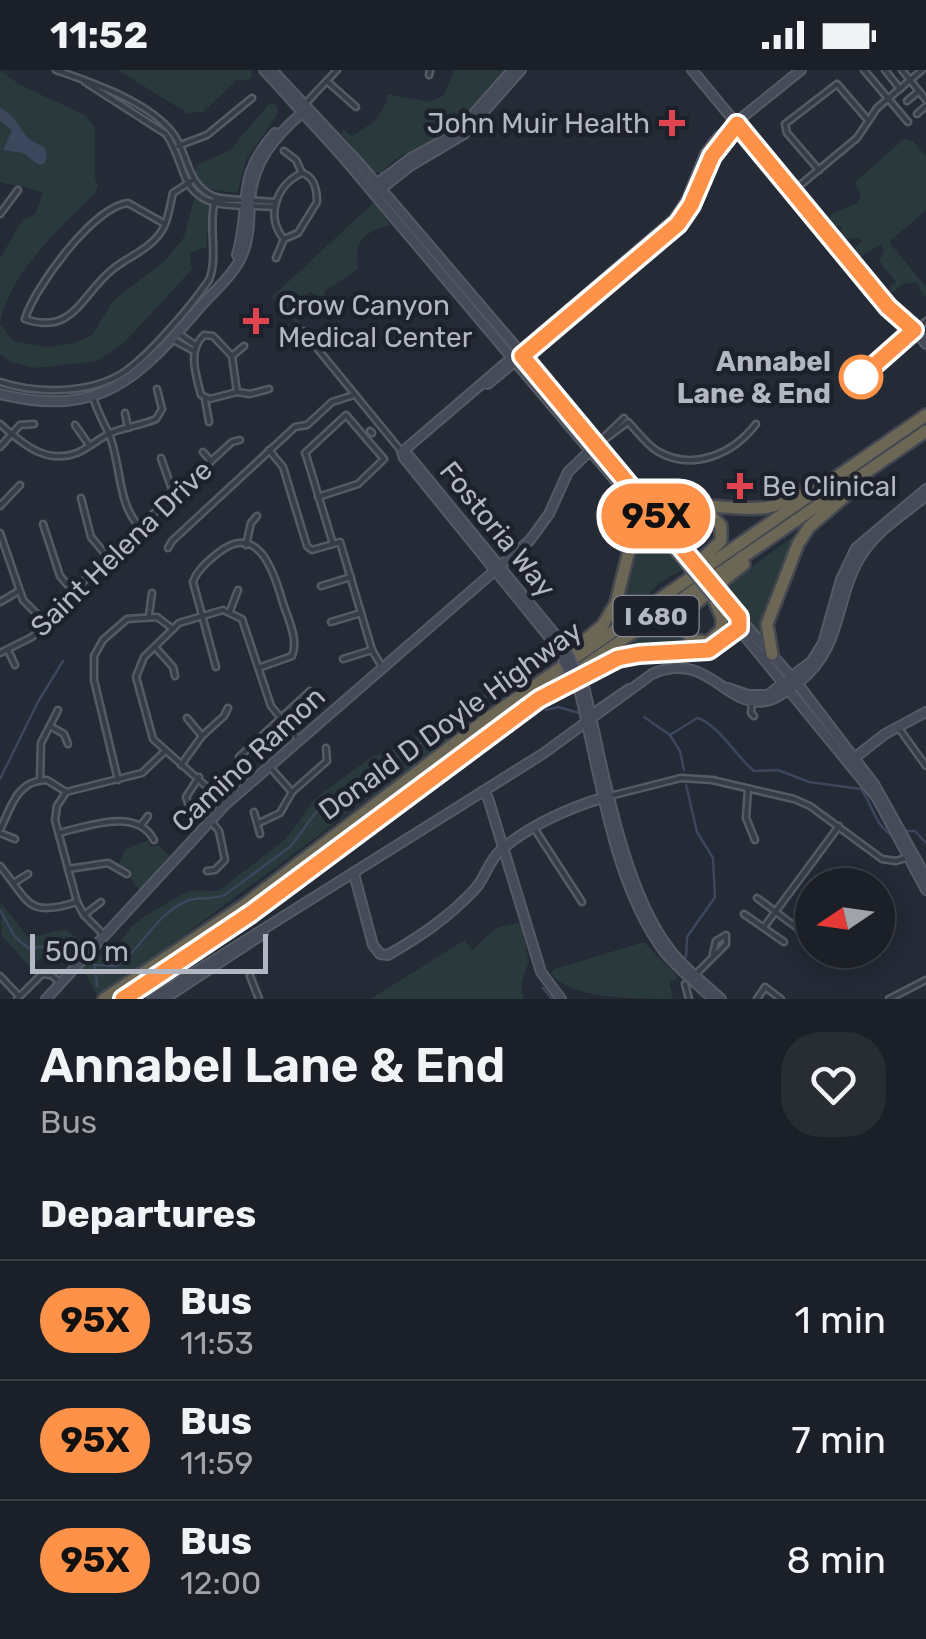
<!DOCTYPE html>
<style>
body{margin:0;font-family:Rubik,sans-serif;background:#282d34;color:#f1f3f6;height:100vh;display:flex;flex-direction:column;font-size:38px;white-space:nowrap}
*{box-sizing:border-box;margin:0}
p{font-size:32px;color:#a0a3a8}
.icon{flex:none;width:55px;height:55px;fill:none;stroke:currentColor;stroke-width:2;stroke-linecap:round;stroke-linejoin:round}
.map{position:relative;height:929px;overflow:hidden}
.sheet{display:flex;flex-direction:column;background:#1b2028;flex:1}
.sheet>*{flex:none}
.badge{padding:0 20px;border-radius:32px;font-size:35px;line-height:65px}
.needle{width:65px;rotate:257deg}
.tools{position:absolute;left:795px;top:798px;display:grid;gap:20px}
.tools a{display:grid;place-items:center;width:100px;height:100px;border-radius:50%;background:#1b2028;box-shadow:0 5px 25px #0003,0 0 0 2px #393e45;font-size:50px}
.scale{position:absolute;left:30px;bottom:25px;width:238px;box-sizing:border-box;padding-left:10px;border:5px solid #b2b7c3;border-top:0;font-size:28px;line-height:35px;white-space:nowrap;color:#b2b7c3;-webkit-text-stroke:8px #1d212c;paint-order:stroke}
.map>.badge{position:absolute;translate:-50% -50%;box-shadow:0 0 0 5px #fff}
h2{padding:0 40px;font-size:38px;line-height:90px}
.round{display:grid;place-items:center;flex:none;width:105px;height:105px;border-radius:40px;background:#282d34}
.summary{display:flex;align-items:center;justify-content:space-between;height:170px;padding:0 40px}
h1{font-size:48px;font-weight:600;line-height:75px}
ul{padding:0;list-style:none}
li{display:flex;align-items:center;gap:30px;height:120px;padding:0 40px;border-top:2px solid #393e45}
li div{flex:1}
li b{display:block;font-size:38px}
li em{font-style:normal}
li .badge{min-width:110px;font-weight:700;text-align:center}
.status{display:flex;justify-content:space-between;align-items:center;height:70px;padding:0 50px;background:#1b2028;direction:ltr}
.status svg{height:28px;fill:currentColor}
.map>svg:first-child{display:block}
.green{fill:#2a393b}
.water{fill:#3c465d}
.lines{fill:none;stroke-linecap:round;stroke-linejoin:round}
.stream{stroke:#3c465d;stroke-width:2.5}
.street-casing{stroke:#555a65;stroke-width:9}
.secondary-casing{stroke:#555a65;stroke-width:12}
.highway-casing{stroke:#424752;stroke-width:16}
.street{stroke:#373c47;stroke-width:4}
.secondary{stroke:#464b59;stroke-width:8}
.highway{stroke:#6c6655;stroke-width:11}
.secondary-bridge-casing{stroke:#555a65;stroke-width:12;stroke-linecap:butt}
.secondary-bridge{stroke:#464b59;stroke-width:8}
.line-casing{stroke:#fff;stroke-width:22}
.line{stroke:#ff9249;stroke-width:15}
.health-dot{fill:#e0444e;stroke:#1d212c;stroke-width:4}
.stop-dot{fill:#fff;stroke:#ff9249;stroke-width:5}
.labels{text-anchor:middle;stroke-width:9;stroke-linejoin:round;paint-order:stroke}
.shield{fill:#1d212c;stroke:#858a96;stroke-width:2.5}
.shield-label{font-size:25px;font-weight:bold;fill:#b2b7c3}
.poi-label{font-size:28px;fill:#b2b7c3;stroke:#1d212c;text-anchor:start}
.stop-label{font-size:28px;font-weight:bold;fill:#b2b7c3;stroke:#1d212c;text-anchor:end}
.street-label{font-size:28px;fill:#b2b7c3;stroke:#1d212c}
</style>
<div class="status"><b>11:52</b><svg viewBox="0 0 49 12"><path d="M0 12V9h3v3zM5 12V6h3v6zM10 12V3h3v9zM15 12V0h3v12zM26 1h20v11H26zM47 4h2v5h-2z"/></svg></div>
<div class="map">
<svg width="926" height="929" viewBox="0 0 926 929">
<rect width="100%" height="100%" fill="#242a36"/>
<g class="green">
<path d="M 0,0 L 20,15 L 85,45 L 95,59 L 95,108 L 98,115 L 95,124 C 62,154 6,208 0,254 L 13,271 L 47,277 L 74,273 L 92,265 L 113,231 L 167,189 L 184,167 L 195,126 L 211,134 L 206,177 L 190,183 L 192,199 L 125,272 L 97,291 L 36,298 L 11,292 L 0,284 L 0,188 L 22,151 L 35,144 L 43,123 C 28,116 15,117 0,112 Z"/>
<polygon points="118,0 252,0 252,7 247,11 238,9 203,42 187,43"/>
<polygon points="454,0 503,0 463,50 448,62 396,89 380,103 373,102 341,63 343,60 352,66 375,51 388,30 387,24 430,32 444,25"/>
<path d="M 274,33 L 279,42 L 246,90 L 237,123 C 220,120 203,123 195,101 L 197,95 L 230,80 L 269,34 Z"/>
<polygon points="904,69 913,71 926,86 926,140 889,172 926,217 926,225 923,226 917,212 903,214 890,224 889,218 896,212 879,191 884,180 881,174 860,187 856,184 856,176 862,171 857,168 847,169 837,162 842,160 840,156 831,155 827,151 833,143 858,133 861,126 855,112"/>
<path d="M 374,132 L 391,155 C 366,161 353,170 358,199 L 324,222 L 331,237 L 328,239 L 311,221 L 291,243 L 301,253 L 298,255 L 272,227 Z"/>
<polygon points="636,445 640,445 684,499 659,513 648,525 608,552 631,501 629,494"/>
<polygon points="799,462 775,522 763,567 721,519"/>
<polygon points="667,548 679,551 694,578 626,582 625,575 647,560 663,556"/>
<polygon points="447,643 461,660 153,888 97,925 82,898 70,898 67,884 58,878 29,896 2,866 0,832 29,868 65,859 99,884 111,884 131,857 145,846 190,820 218,821 286,769 313,731 325,721 370,688 405,674"/>
<polygon points="148,770 151,777 158,775 171,787 140,821 131,809 128,798 118,795 126,779"/>
<polygon points="520,852 529,891 521,914 524,929 370,929 465,870 472,880 496,858"/>
<path d="M 644,872 L 675,904 L 677,909 L 669,912 L 673,929 C 637,929 568,929 551,903 L 554,899 Z"/>
</g>
<path class="water" d="M 0,38 C 26,51 13,64 44,77 L 47,85 L 45,93 L 39,95 L 23,83 L 3,80 L 12,60 L 0,51 Z"/>
<g class="lines">
<g class="stream">
<polyline points="546,640 558,637 579,643"/>
<path d="M 644,647 L 670,665 L 697,648 C 717,653 736,686 754,701 L 778,700 L 809,712 L 861,719 C 873,735 875,756 893,766"/>
<polyline points="670,665 680,681 684,700"/>
<polyline points="0,709 39,630 63,591"/>
<polyline points="907,761 915,761 926,773"/>
<path d="M 0,840 L 15,867 L 28,878 L 70,875 L 80,879 L 95,895 L 117,896 C 142,878 157,843 187,831 C 200,826 214,831 226,824 L 291,776 L 316,742 L 366,704 L 418,675 L 478,626 L 493,627"/>
<polyline points="686,887 687,867 715,827 713,788 697,762 686,715"/>
<polyline points="94,894 97,916"/>
<polyline points="543,918 552,929"/>
</g>
<g class="street-casing">
<g id="street">
<path d="M 56,0 C 93,13 147,31 172,62 C 189,83 185,113 213,126 C 225,131 259,130 275,132"/>
<polyline points="864,0 908,52"/>
<polyline points="885,0 900,19"/>
<polyline points="902,0 926,30"/>
<polyline points="429,5 430,0"/>
<path d="M 85,12 L 166,64 C 176,78 179,93 186,109 C 202,144 243,133 274,137"/>
<polyline points="328,12 356,37"/>
<polyline points="907,31 919,21"/>
<polyline points="306,33 337,0"/>
<polyline points="917,44 926,36"/>
<polyline points="178,76 207,65 252,28"/>
<polyline points="284,81 296,90 302,103"/>
<polyline points="819,100 787,63 785,54 837,14 868,50"/>
<path d="M 302,103 C 315,107 317,120 317,132 L 298,163 L 284,169 C 265,147 276,115 302,103 Z"/>
<polyline points="793,121 857,68 877,38 922,0"/>
<polyline points="215,130 235,130"/>
<polyline points="0,144 18,120"/>
<path d="M 165,154 L 128,133 C 94,136 34,218 25,249 C 74,266 82,223 113,199 C 126,188 146,181 157,167 C 168,155 169,139 173,123 L 193,110"/>
<polyline points="276,188 284,169"/>
<polyline points="303,261 402,382"/>
<polyline points="179,264 195,275"/>
<path d="M 204,265 L 213,266 L 232,286 L 237,322 L 210,329 L 201,325 C 196,305 187,280 204,265 Z"/>
<polyline points="172,269 194,281"/>
<polyline points="232,286 244,276"/>
<polyline points="861,307 926,251"/>
<path d="M 0,312 C 37,324 90,324 123,303 C 149,286 191,236 209,210 C 219,186 207,155 216,127"/>
<polyline points="237,322 250,324 269,319"/>
<path d="M 93,327 C 97,341 103,351 109,364 C 121,392 117,433 139,456"/>
<polyline points="205,329 209,352"/>
<polyline points="125,343 128,358"/>
<path d="M 0,354 C 22,373 45,395 77,383 C 89,378 99,368 111,363 C 125,357 142,355 156,349 L 162,339 L 157,319"/>
<polyline points="75,355 89,375"/>
<polyline points="370,361 372,363"/>
<polyline points="598,373 624,348"/>
<path d="M 600,373 L 628,352 C 637,361 646,374 657,381 C 693,402 733,384 756,354"/>
<polyline points="0,377 20,355 34,354"/>
<polyline points="269,380 283,397 307,476 312,480 340,472 372,580 382,597"/>
<polyline points="203,382 211,391"/>
<polyline points="161,388 174,425"/>
<polyline points="318,427 358,414 384,389 346,345 305,383 306,385 333,474"/>
<polyline points="81,428 91,467 107,486"/>
<polyline points="0,436 20,415"/>
<polyline points="43,454 60,506 72,520"/>
<polyline points="0,463 23,530 45,552"/>
<polyline points="246,475 251,453 257,446"/>
<polyline points="168,478 172,471 295,357 307,355 332,332 354,325"/>
<polyline points="321,516 351,507"/>
<polyline points="0,532 19,521"/>
<polyline points="230,541 238,520"/>
<polyline points="149,545 152,523"/>
<polyline points="331,552 361,543"/>
<polyline points="155,577 173,597 175,606"/>
<polyline points="8,580 15,595"/>
<polyline points="0,583 32,567 107,486 232,372 240,370"/>
<polyline points="343,589 372,580"/>
<path d="M 216,597 L 193,512 C 197,500 208,491 218,483 C 259,450 275,505 283,533 C 288,549 299,570 292,586 L 261,597"/>
<polyline points="752,632 751,643 754,646"/>
<polyline points="187,648 202,666"/>
<polyline points="50,656 64,664 68,674"/>
<polyline points="898,657 926,696"/>
<polyline points="239,687 310,621"/>
<polyline points="181,695 202,666 224,646 228,638"/>
<polyline points="269,696 292,722"/>
<polyline points="40,710 41,673 58,640"/>
<polyline points="118,710 94,610 94,586 103,570 127,549 157,547 173,559"/>
<polyline points="748,719 746,748 755,770"/>
<polyline points="610,726 681,708 712,710 794,729 810,736 882,789 896,791 905,788"/>
<polyline points="226,734 153,669 136,607 144,587 179,553 223,540 242,549 271,636 298,669"/>
<polyline points="189,736 186,727 199,707"/>
<polyline points="254,742 260,764"/>
<polyline points="259,753 280,743 292,722 327,691 326,678"/>
<polyline points="142,754 148,746"/>
<polyline points="534,758 582,832"/>
<path d="M 0,760 C 11,737 17,710 47,710 L 66,722"/>
<polyline points="0,763 15,769"/>
<path d="M 59,763 C 88,756 137,737 154,770"/>
<path d="M 0,796 C 30,832 26,848 77,832"/>
<polyline points="68,799 108,793 127,804"/>
<polyline points="207,801 215,800 225,790 219,761 211,751"/>
<polyline points="14,813 28,804"/>
<polyline points="757,828 796,857"/>
<polyline points="744,844 784,872"/>
<polyline points="84,845 101,832"/>
<polyline points="764,857 839,756"/>
<polyline points="104,865 84,845 77,832 55,750 57,736 66,722 142,703 164,682"/>
<polyline points="696,904 726,874 726,865 716,871 713,884"/>
<polyline points="0,906 19,926"/>
<polyline points="250,906 259,929"/>
<polyline points="685,914 689,929"/>
<polyline points="17,929 42,904 51,905 61,913"/>
<polyline points="757,929 765,917 781,929"/>
<polyline points="889,929 926,910"/>
</g>
</g>
<g class="secondary-casing">
<g id="secondary">
<polyline points="264,0 342,86 684,492"/>
<polyline points="272,0 359,93 598,373 684,483"/>
<polyline points="692,0 888,237 915,260"/>
<polyline points="376,114 411,88 457,63 512,0"/>
<polyline points="377,122 410,96 464,64 521,0"/>
<path d="M 237,185 C 252,134 234,108 275,63"/>
<polyline points="877,217 926,274"/>
<path d="M 484,313 L 488,314 L 678,154 C 702,127 703,87 732,62"/>
<path d="M 0,324 C 101,349 139,308 200,237 C 215,220 235,204 243,183 C 250,166 249,149 250,131 C 252,93 275,66 303,42"/>
<polyline points="402,382 674,149 687,129 705,84 718,67 801,0"/>
<polyline points="402,382 409,386 563,574"/>
<polyline points="402,382 404,388 558,578"/>
<polyline points="719,525 797,613 874,714 926,807"/>
<polyline points="720,536 877,728 926,820"/>
<polyline points="728,618 748,625 768,625 812,591 823,573 841,509 856,478 926,419"/>
<path d="M 585,620 C 603,697 622,819 671,881 C 685,899 704,913 721,929"/>
<path d="M 580,623 C 600,704 613,812 663,880 C 677,898 696,913 713,929"/>
<polyline points="587,648 629,619"/>
<polyline points="853,689 885,664 926,642"/>
<polyline points="483,722 488,728 541,902 561,929"/>
<path d="M 354,804 L 373,875 L 380,884 L 388,885 C 421,866 449,847 475,819 C 486,807 488,791 501,780 C 530,755 569,738 605,727"/>
<polyline points="46,929 226,734 530,470 549,444 568,402 598,373"/>
<path d="M 152,929 L 544,683 L 652,604 C 712,578 727,646 773,629 C 782,625 791,618 799,612 C 845,576 834,526 863,483 C 878,460 905,443 926,426"/>
<polyline points="164,929 263,864"/>
</g>
</g>
<g class="highway-casing">
<g id="highway">
<path d="M 658,461 C 693,419 725,445 769,437 C 782,434 793,426 804,420"/>
<path d="M 688,488 C 682,470 676,453 697,443 L 711,445 L 721,456 L 721,471 L 691,499"/>
<polyline points="714,529 722,549 721,560 709,572 692,570 683,557 684,546 691,537 744,494"/>
<polyline points="571,582 603,555 616,533 635,456 627,427"/>
<polyline points="772,584 767,554 798,474 809,457 850,422"/>
<polyline points="570,614 624,586 709,580 737,560 739,547"/>
<polyline points="104,929 243,836 485,650 926,345"/>
<polyline points="123,929 226,861 596,588 926,361"/>
</g>
</g>
<use href="#street" class="street"/>
<use href="#secondary" class="secondary"/>
<use href="#highway" class="highway"/>
<g class="secondary-bridge-casing">
<g id="secondary-bridge">
<polyline points="688,488 719,525"/>
<polyline points="684,492 714,529"/>
<polyline points="563,574 585,620"/>
<polyline points="558,578 580,623"/>
</g>
</g>
<use href="#secondary-bridge" class="secondary-bridge"/>
</g>
<g class="lines">
<g class="line-casing">
<polyline id="line" points="123,929 250,844 539,629 618,588 639,584 709,580 739,558 739,547 522,286 678,154 691,135 712,86 737,54 888,237 914,260 861,307"/>
</g>
<use href="#line" class="line"/>
</g>
<g class="health-dot">
<path d="M667 38h10v10h10v10h-10v10h-10v-10h-10v-10h10z"/>
<path d="M251 236h10v10h10v10h-10v10h-10v-10h-10v-10h10z"/>
<path d="M735 401h10v10h10v10h-10v10h-10v-10h-10v-10h10z"/>
</g>
<circle class="stop-dot" cx="861" cy="307" r="20"/>
<g class="labels">
<rect class="shield" x="613.5" y="526" width="85" height="40" rx="8"/>
<g class="shield-label">
<text x="656" y="555">I 680</text>
</g>
<g class="poi-label">
<text x="650" y="63" text-anchor="end">John Muir Health</text>
<text x="278" y="245">Crow Canyon<tspan x="278" dy="32">Medical Center</tspan></text>
<text x="762" y="426">Be Clinical</text>
</g>
<g class="stop-label">
<text x="831" y="301">Annabel<tspan x="831" dy="32">Lane &amp; End</tspan></text>
</g>
<g class="street-label">
<text transform="translate(498 459) rotate(51)" y="10">Fostoria Way</text>
<text transform="translate(121 478) rotate(-44)" y="10">Saint Helena Drive</text>
<text transform="translate(450 650) rotate(-36)" y="10">Donald D Doyle Highway</text>
<text transform="translate(248 689) rotate(-43)" y="10">Camino Ramon</text>
</g>
</g>
</svg>
<div class="tools">
<a><svg class="needle" viewBox="-14 -14 28 28"><path d="M0-13l5 13h-10z" fill="#e53935"/><path d="M0 13l5-13h-10z" fill="#a0a3a8"/></svg></a>
</div>
<div class="scale">500 m</div>
<b class="badge" style="left:656px;top:446px;background:#ff9249;color:#111">95X</b>
</div>
<section class="sheet">
<div class="summary"><div><h1>Annabel Lane &amp; End</h1><p>Bus</p></div><a class="round"><svg class="icon" aria-label="heart" viewBox="0 0 24 24"><path d="M12 20l-8-8c-3-5 5-10 8-4 3-6 11-1 8 4z"/></svg></a></div>
<h2>Departures</h2>
<ul>
<li><span class="badge" style="background:#ff9249;color:#111">95X</span><div><b>Bus</b><p>11:53</p></div><em>1 min</em></li>
<li><span class="badge" style="background:#ff9249;color:#111">95X</span><div><b>Bus</b><p>11:59</p></div><em>7 min</em></li>
<li><span class="badge" style="background:#ff9249;color:#111">95X</span><div><b>Bus</b><p>12:00</p></div><em>8 min</em></li>
</ul>
</section>
